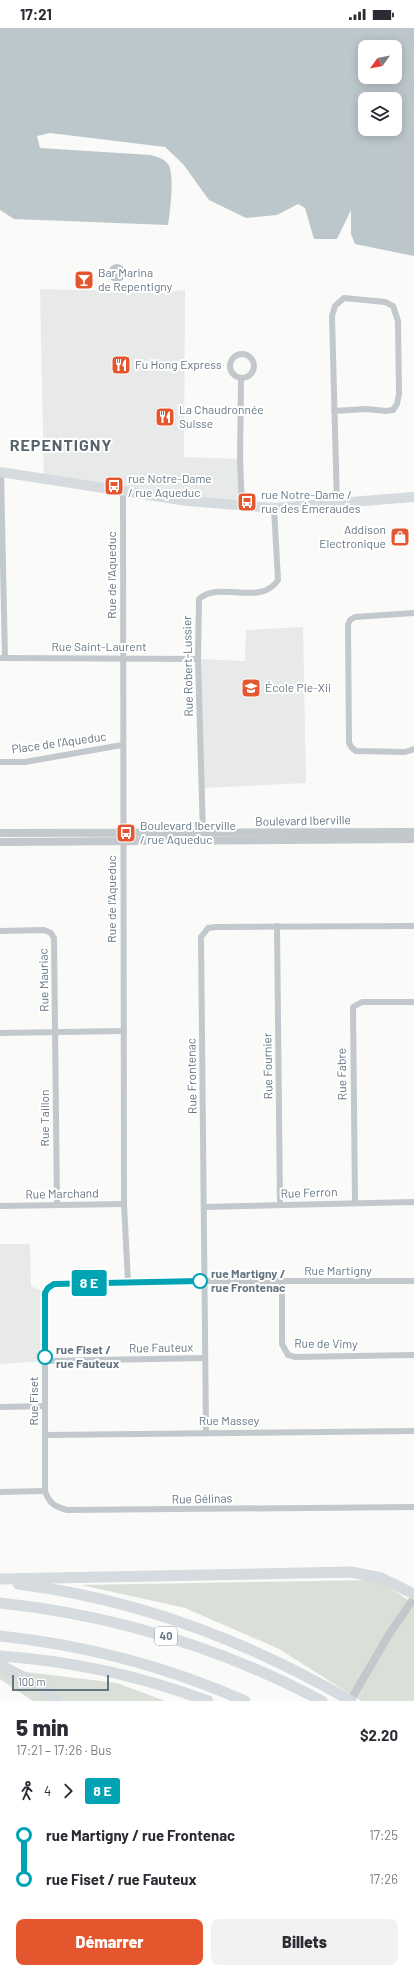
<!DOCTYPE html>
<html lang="fr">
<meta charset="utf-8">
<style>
body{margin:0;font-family:Barlow,sans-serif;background:#f2f2f3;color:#2b2b33;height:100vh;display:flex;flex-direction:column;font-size:15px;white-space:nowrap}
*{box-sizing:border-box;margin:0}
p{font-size:13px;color:#7c7c81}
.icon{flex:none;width:22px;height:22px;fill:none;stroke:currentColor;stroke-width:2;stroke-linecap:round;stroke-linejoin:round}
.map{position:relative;height:1673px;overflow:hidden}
.drawer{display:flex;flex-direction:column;background:#fff;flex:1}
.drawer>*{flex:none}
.badge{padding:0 8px;border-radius:3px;font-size:14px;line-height:26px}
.needle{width:26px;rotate:237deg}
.fabs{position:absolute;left:358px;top:12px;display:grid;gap:8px}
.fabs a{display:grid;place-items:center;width:44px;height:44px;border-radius:8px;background:#fff;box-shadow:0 2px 10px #0003;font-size:20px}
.scale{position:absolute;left:12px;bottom:10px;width:97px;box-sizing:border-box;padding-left:4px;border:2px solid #657683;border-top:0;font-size:11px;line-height:14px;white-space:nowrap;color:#657683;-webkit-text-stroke:3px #fff;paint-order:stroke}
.map>.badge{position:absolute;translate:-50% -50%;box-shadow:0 0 0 2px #fff}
.legs{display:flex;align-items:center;gap:6px;height:44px;padding:0 16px;font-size:13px}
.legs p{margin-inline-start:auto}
.overview{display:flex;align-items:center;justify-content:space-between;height:68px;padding:0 16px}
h1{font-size:22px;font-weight:800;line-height:30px}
.action{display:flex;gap:8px;margin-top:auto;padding:8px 16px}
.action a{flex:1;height:46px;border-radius:8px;background:#e4572e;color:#fff;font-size:16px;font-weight:800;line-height:46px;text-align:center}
.action a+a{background:#f2f2f3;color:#2b2b33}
ul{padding:0 16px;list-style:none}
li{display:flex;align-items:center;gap:14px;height:44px;font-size:15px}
li i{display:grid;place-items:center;width:6px;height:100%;margin:0 5px;background:currentColor}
li i::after{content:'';width:10px;height:10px;margin:-5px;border:3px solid;border-radius:50%;background:#fff}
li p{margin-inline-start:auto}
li:first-child i{background:linear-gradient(#0000 50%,currentColor 0)}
li:last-child i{background:linear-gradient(currentColor 50%,#0000 0)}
.status{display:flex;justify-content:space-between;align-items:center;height:28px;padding:0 20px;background:#fff;direction:ltr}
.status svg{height:11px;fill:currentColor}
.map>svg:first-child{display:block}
.built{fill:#e8e9e9}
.green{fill:#dadfd7}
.water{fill:#bbc7cb;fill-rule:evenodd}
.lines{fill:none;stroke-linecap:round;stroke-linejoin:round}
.minor{stroke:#c3c8cc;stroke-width:6}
.tertiary{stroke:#c3c8cc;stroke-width:8}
.primary{stroke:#d6dbdf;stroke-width:10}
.motorway{stroke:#d6dbdf;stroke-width:11}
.line-1-casing{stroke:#fff;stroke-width:9}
.line-1{stroke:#00a3b4;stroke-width:6}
.stop-1-dot{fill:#fff;stroke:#00a3b4;stroke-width:2}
.labels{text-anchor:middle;stroke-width:4;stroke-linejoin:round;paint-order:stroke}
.shield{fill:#fff;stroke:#939fa8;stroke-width:1}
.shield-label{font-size:11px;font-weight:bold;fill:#657683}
.poi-label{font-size:12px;fill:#657683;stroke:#fff;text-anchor:start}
.street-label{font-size:12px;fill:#657683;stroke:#fff}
.stop-label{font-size:12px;font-weight:bold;fill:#657683;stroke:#fff;text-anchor:start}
.district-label{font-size:16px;font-weight:bold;letter-spacing:1px;fill:#57646e;stroke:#fff}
</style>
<div class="status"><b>17:21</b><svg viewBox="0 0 49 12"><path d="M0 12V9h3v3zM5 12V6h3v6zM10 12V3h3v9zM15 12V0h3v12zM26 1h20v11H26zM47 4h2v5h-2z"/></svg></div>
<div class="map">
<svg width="414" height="1673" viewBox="0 0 414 1673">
<rect width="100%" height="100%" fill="#fafaf8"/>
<g class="built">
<polygon points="40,261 163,264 185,262 184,429 240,431 242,478 44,451"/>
<polygon points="303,599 306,755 201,760 198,631 245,633 246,602"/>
<polygon points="0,1216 30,1216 31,1258 45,1265 45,1333 0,1336"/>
</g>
<g class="green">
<polygon points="378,1552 414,1576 414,1673 361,1673 279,1621 185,1580 81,1557"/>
<polygon points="0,1641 117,1655 165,1673 33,1673 0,1651"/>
</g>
<g class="water">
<path d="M 0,0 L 414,0 L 414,228 L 355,216 L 351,206 L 351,182 L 337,211 L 314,211 L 305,180 L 298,176 L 277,187 L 246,190 L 209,172 L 183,136 L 165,119 L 50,105 L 37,108 L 40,120 L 151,127 C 157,129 163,130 168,136 C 175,145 170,184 168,197 L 14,191 L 0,182 ZM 365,19 L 395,19 L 395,49 L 365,49 ZM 365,71 L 395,71 L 395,101 L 365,101 Z"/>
<circle cx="117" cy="245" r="9"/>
</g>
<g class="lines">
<g class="minor">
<circle cx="242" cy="338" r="12"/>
<polyline points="241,351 240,431 242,478"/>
<polyline points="334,383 366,381 386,383 393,382 397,376 399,366 398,293 393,278 385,274 344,270 335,278 332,288 337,477"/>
<polyline points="1,444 5,630"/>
<polyline points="123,463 124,1176 128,1254"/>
<polyline points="414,585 355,589 350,592 348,597 349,715 352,720 356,723 405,724 414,721"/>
<polyline points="0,630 198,631"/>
<polyline points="0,734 25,734 122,717"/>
<path d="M 203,808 L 198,631 L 199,571 C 220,552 261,579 278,552 L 274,480"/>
<polyline points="277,898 280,1177"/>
<polyline points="0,903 44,902 51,905 54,910 57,1176"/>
<polyline points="0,1005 124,1003"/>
<polyline points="355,1174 353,979 362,974 414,974"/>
<polyline points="0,1178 124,1176"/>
<polyline points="204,1179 414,1174"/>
<path d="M 414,1253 L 206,1253 L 54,1256 L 48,1259 L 45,1265 L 45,1463 C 49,1475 55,1479 67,1482 L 414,1479"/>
<polyline points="282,1254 282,1316 288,1327 295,1329 414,1327"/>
<polyline points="45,1333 205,1330"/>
<polyline points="0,1379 45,1378"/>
<polyline points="206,1404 201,909 208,900 216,899 414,898"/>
<polyline points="45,1407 414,1403"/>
<polyline points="0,1464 45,1463"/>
</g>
<g class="tertiary">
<polyline points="0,805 414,804"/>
<polyline points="0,814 414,811"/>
<polyline points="350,1673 390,1605 414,1570"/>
</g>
<polyline class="primary" points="0,444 187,473 274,480 414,469"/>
<g class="motorway">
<polyline points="0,1551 351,1544 381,1550 414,1566"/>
<path d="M 18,1556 C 137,1571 248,1613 351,1673"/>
<path d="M 0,1575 C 113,1587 222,1620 322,1673"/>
<path d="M 0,1608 C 84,1617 168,1639 245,1673"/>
<path d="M 0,1628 C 71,1633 141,1648 208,1673"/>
<polyline points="0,1637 31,1653 56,1673"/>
</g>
</g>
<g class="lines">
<g class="line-1-casing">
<polyline id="line-1" points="45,1329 45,1265 48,1260 54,1256 200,1253"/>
</g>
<use href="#line-1" class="line-1"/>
</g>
<defs>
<g id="bar-square" transform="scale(1)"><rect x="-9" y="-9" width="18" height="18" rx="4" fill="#e4572e" stroke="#fff"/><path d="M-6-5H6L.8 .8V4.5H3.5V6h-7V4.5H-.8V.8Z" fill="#fff"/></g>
<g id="restaurant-square" transform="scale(1)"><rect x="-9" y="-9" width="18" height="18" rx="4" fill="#e4572e" stroke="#fff"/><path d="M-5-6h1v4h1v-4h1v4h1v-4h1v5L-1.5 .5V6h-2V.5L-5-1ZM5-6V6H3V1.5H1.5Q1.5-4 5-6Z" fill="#fff"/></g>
<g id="bus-square" transform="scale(1)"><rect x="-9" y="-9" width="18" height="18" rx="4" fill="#e4572e" stroke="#fff"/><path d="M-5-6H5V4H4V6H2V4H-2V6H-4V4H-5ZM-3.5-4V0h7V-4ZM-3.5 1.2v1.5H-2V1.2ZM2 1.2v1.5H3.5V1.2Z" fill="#fff"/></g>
<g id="shop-square" transform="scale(1)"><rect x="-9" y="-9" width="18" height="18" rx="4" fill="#e4572e" stroke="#fff"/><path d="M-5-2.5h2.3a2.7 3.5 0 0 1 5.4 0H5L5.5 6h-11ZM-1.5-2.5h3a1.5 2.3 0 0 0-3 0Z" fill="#fff"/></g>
<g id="school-square" transform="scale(1)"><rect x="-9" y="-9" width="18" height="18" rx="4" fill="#e4572e" stroke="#fff"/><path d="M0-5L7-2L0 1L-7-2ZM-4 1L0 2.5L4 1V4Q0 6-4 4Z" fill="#fff"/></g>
</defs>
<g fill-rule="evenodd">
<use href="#bar-square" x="84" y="252"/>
<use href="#restaurant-square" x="121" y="337"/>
<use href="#restaurant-square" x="165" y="389"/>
<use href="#bus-square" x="114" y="458"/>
<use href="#bus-square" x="247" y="474"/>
<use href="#shop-square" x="400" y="509"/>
<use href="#school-square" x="251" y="660"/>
<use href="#bus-square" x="126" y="805"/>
</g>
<g class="stop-1-dot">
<circle cx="200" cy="1253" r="7"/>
<circle cx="45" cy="1329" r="7"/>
</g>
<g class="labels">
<rect class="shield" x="155" y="1599" width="22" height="18" rx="3"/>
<g class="shield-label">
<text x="166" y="1612">40</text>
</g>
<g class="poi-label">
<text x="98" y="249">Bar Marina<tspan x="98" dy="14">de Repentigny</tspan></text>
<text x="135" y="341">Fu Hong Express</text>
<text x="179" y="386">La Chaudronnée<tspan x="179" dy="14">Suisse</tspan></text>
<text x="128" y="455">rue Notre-Dame<tspan x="128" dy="14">/ rue Aqueduc</tspan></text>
<text x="261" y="471">rue Notre-Dame /<tspan x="261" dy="14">rue des Émeraudes</tspan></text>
<text x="386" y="506" text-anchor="end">Addison<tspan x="386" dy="14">Electronique</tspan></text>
<text x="265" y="664">École Pie-Xii</text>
<text x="140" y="802">Boulevard Iberville<tspan x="140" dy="14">/ rue Aqueduc</tspan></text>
</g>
<g class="street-label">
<text transform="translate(112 547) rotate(-90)" y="4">Rue de l'Aqueduc</text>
<text x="99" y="623">Rue Saint-Laurent</text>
<text transform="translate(188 638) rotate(-91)" y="4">Rue Robert-Lussier</text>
<text transform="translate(59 715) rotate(-8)" y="4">Place de l'Aqueduc</text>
<text transform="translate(303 793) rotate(-1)" y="4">Boulevard Iberville</text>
<text transform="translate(112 871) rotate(-90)" y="4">Rue de l'Aqueduc</text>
<text transform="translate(44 952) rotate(-91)" y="4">Rue Mauriac</text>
<text transform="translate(268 1038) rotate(-91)" y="4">Rue Fournier</text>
<text transform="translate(342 1046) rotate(-91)" y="4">Rue Fabre</text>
<text transform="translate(192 1048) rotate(-91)" y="4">Rue Frontenac</text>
<text transform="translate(45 1090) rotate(-90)" y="4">Rue Taillon</text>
<text transform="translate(309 1165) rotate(-2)" y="4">Rue Ferron</text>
<text transform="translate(62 1166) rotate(-1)" y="4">Rue Marchand</text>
<text x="338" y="1247">Rue Martigny</text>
<text transform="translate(326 1316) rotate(1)" y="4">Rue de Vimy</text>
<text transform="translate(161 1320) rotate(-1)" y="4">Rue Fauteux</text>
<text transform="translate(34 1373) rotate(-90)" y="4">Rue Fiset</text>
<text x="229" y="1397">Rue Massey</text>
<text transform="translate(202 1471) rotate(-1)" y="4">Rue Gélinas</text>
</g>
<g class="stop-label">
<text x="211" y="1250">rue Martigny /<tspan x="211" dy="14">rue Frontenac</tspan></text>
<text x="56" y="1326">rue Fiset /<tspan x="56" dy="14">rue Fauteux</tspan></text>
</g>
<g class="district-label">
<text x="61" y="423">REPENTIGNY</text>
</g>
</g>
</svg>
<div class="fabs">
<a><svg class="needle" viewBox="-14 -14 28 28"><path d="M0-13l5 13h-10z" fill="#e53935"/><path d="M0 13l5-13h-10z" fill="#7c7c81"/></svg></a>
<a><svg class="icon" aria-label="layers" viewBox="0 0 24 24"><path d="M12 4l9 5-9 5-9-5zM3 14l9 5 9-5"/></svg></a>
</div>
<div class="scale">100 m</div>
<b class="badge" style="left:89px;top:1255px;background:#00a3b4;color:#fff">8 E</b>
</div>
<section class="drawer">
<div class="overview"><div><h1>5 min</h1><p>17:21 – 17:26 · Bus</p></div><b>$2.20</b></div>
<div class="legs"><svg class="icon" aria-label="walk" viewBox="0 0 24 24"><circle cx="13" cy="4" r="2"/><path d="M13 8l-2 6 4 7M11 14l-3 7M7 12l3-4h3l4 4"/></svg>4<svg class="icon" aria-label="forward" viewBox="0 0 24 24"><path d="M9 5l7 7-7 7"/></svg><b class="badge" style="background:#00a3b4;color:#fff">8 E</b></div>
<ul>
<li><i style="color:#00a3b4"></i><b>rue Martigny / rue Frontenac</b><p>17:25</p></li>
<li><i style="color:#00a3b4"></i><b>rue Fiset / rue Fauteux</b><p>17:26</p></li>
</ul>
<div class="action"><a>Démarrer</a><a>Billets</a></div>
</section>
